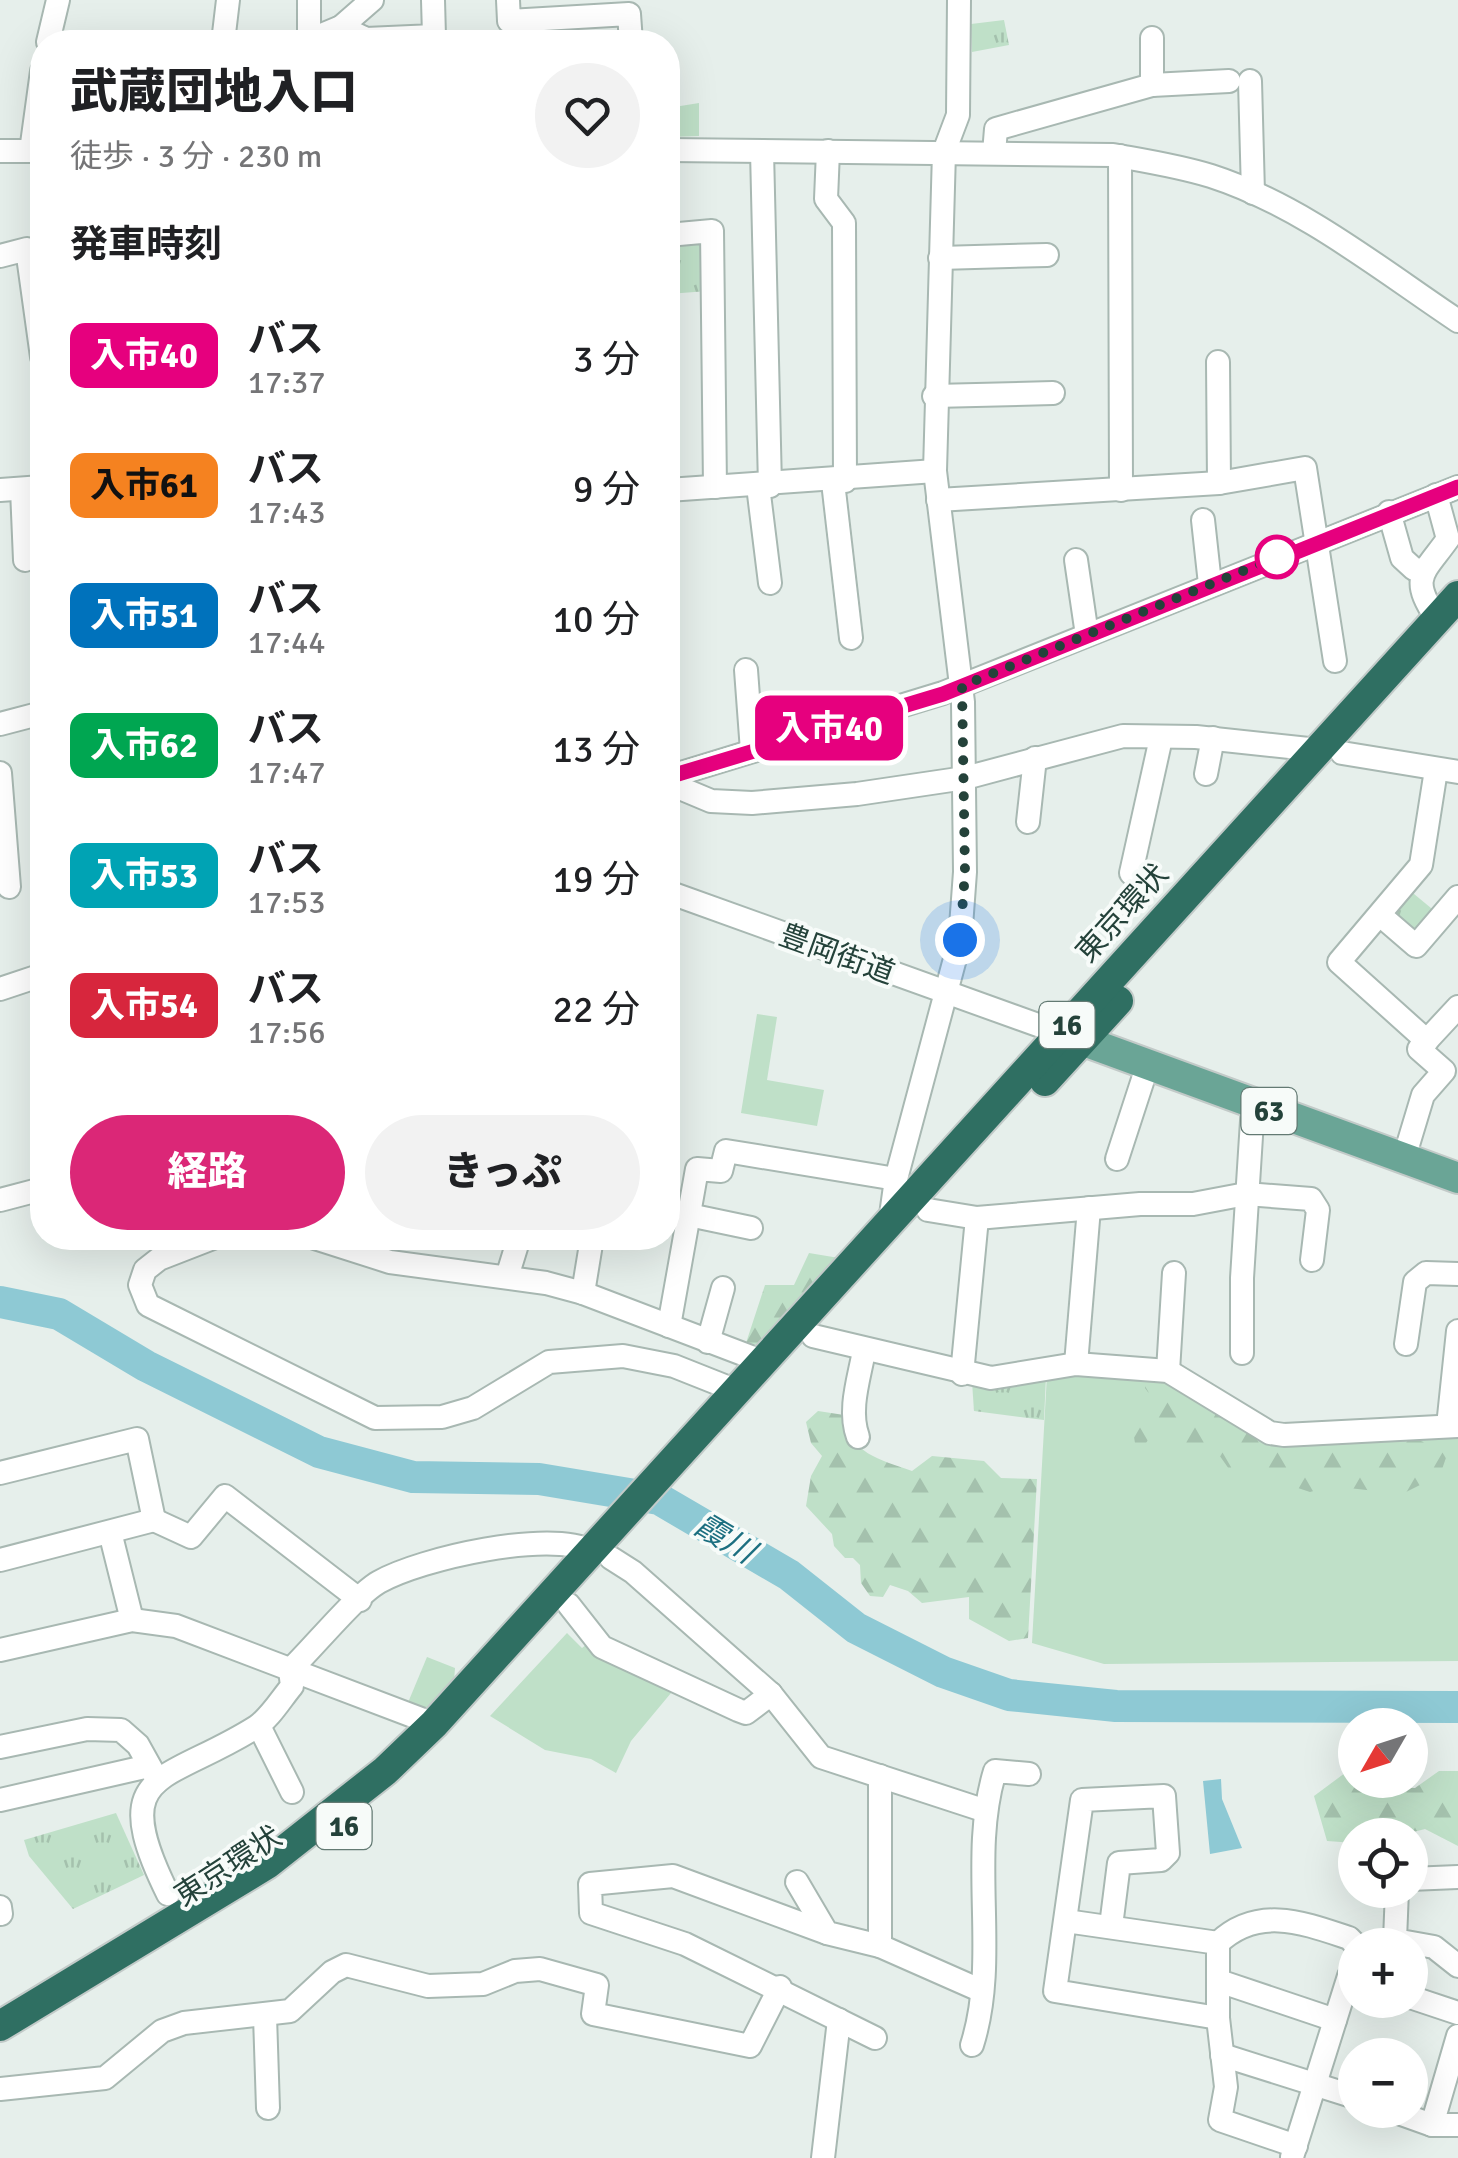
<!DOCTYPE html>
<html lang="ja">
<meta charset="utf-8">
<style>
body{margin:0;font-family:Signika,"Noto Sans JP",sans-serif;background:#f2f2f2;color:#202124;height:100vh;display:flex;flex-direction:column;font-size:38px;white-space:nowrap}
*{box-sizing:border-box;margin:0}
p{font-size:32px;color:#757577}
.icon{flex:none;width:55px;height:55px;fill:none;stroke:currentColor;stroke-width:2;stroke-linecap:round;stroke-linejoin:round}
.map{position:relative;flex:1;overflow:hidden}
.side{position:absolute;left:30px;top:30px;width:650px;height:1220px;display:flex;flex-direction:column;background:#fff;border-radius:40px;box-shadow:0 10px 40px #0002}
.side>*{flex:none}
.badge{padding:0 20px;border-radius:15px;font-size:35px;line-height:65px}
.needle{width:65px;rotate:231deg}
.controls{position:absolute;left:1338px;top:1708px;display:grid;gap:20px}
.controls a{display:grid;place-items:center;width:90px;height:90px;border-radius:50%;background:#fff;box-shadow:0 10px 40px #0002;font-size:50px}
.you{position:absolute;width:50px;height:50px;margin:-25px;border:8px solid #fff;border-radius:50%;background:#1a73e8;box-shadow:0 0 0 15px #1a73e833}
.map>.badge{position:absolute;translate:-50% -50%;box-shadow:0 0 0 5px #fff}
h2{padding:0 40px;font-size:38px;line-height:90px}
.round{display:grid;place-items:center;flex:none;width:105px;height:105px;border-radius:52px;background:#f2f2f2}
.head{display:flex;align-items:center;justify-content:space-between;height:170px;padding:0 40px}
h1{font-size:48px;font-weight:800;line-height:75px}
.primary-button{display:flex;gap:20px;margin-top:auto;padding:20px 40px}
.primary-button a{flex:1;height:115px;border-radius:60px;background:#db2777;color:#fff;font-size:40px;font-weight:800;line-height:115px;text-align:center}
.primary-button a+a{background:#f2f2f2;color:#202124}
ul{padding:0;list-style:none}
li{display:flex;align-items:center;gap:30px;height:130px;padding:0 40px}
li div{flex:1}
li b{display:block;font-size:38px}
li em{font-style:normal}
li .badge{min-width:110px;font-weight:700;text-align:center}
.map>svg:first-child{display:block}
.grass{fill:#bfe0c8}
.forest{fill:url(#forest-firs)}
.park{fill:url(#park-tufts)}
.water{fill:#8ec9d4}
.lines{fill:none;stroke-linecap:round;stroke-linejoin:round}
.river{stroke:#8ec9d4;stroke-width:32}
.minor-casing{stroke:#a8b8b2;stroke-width:26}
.major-casing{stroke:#c2cac8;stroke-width:34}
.highway-casing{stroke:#c2cac8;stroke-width:34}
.minor{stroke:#fff;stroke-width:22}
.major{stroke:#6aa596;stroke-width:30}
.highway{stroke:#2f6f62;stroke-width:30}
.line-casing{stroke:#fff;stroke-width:22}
.line{stroke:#e6007e;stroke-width:15}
.walk{stroke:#24423a;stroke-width:10;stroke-dasharray:0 18}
.stop-dot{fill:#fff;stroke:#e6007e;stroke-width:5}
.labels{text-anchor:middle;stroke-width:8;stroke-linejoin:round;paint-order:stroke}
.shield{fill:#f7fbf9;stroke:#637a73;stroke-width:2.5}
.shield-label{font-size:28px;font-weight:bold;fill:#24423a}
.street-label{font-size:30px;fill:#24423a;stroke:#f7fbf9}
.water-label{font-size:32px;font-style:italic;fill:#1c6f80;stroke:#f7fbf9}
</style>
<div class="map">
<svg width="1458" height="2158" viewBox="0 0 1458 2158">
<defs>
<pattern id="forest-firs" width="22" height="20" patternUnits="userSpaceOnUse" patternTransform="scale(2.5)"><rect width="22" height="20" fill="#bfe0c8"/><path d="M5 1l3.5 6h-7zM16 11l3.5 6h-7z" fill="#a4c1ad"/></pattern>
<pattern id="park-tufts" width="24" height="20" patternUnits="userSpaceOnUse" patternTransform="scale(2.5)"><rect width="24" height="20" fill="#bfe0c8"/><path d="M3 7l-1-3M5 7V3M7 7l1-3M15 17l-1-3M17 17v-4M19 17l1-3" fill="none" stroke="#a4c1ad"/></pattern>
</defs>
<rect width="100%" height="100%" fill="#e6efeb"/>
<g class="grass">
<polygon points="699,103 699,136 668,137 668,108"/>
<polygon points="757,1014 777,1017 767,1080 824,1090 817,1126 741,1113"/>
<polygon points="1151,1371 1265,1438 1458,1431 1458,1661 1104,1664 1032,1643 1047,1375"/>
<polygon points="567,1633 582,1648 591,1641 676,1687 631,1741 616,1773 591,1759 545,1750 490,1716"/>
<polygon points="427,1657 455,1668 454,1681 424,1712 407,1705"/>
</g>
<g class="forest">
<polygon points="809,1253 839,1258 759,1345 746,1343 765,1285 794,1285"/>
<path d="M 1148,1377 C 1196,1386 1228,1423 1271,1443 C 1301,1456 1333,1434 1360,1456 L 1411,1437 L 1448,1452 L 1440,1475 L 1402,1494 L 1331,1486 L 1310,1492 L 1289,1485 L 1262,1492 L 1249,1473 L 1229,1469 L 1217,1452 L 1191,1456 L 1152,1434 L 1142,1449 L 1135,1443 L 1132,1425 L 1149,1410 L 1153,1399 L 1145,1388 Z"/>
<path d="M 818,1411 L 844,1415 C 850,1454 879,1459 912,1471 L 932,1456 L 984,1461 L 1001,1478 L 1037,1479 L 1028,1638 L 1009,1641 L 969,1619 L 969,1597 L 922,1603 L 908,1591 L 890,1585 L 883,1597 L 870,1596 L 861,1583 L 860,1565 L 853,1558 L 845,1558 L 834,1546 L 832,1534 L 806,1506 L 811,1476 L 822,1456 L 811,1443 L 806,1422 Z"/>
<polygon points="1349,1770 1355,1771 1355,1780 1383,1780 1391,1787 1415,1788 1439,1771 1458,1771 1458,1846 1425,1829 1402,1835 1355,1835 1355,1843 1327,1841 1314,1796"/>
</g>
<g class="park">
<polygon points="1004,20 1009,45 972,52 971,24"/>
<polygon points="704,237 708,291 668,294 668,239"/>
<polygon points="1408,889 1437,913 1411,934 1391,917"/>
<polygon points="1046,1376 1044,1420 974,1411 972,1382"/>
<polygon points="116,1813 144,1875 73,1909 29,1856 24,1840"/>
</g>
<polygon class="water" points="1221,1779 1222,1799 1242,1848 1210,1854 1203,1781"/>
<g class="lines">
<polyline class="river" points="0,1302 59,1314 146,1366 319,1452 413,1477 539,1479 659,1499 789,1575 856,1628 943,1672 1009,1695 1116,1706 1458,1707"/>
<g class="minor-casing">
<g id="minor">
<polyline points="508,0 509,21 629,14 631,42"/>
<polyline points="341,27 366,39 434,36 433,0"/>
<polyline points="1152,38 1152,85"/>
<polyline points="48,42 58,0"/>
<polyline points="223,42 228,0"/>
<polyline points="305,42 341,27 372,0"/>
<polyline points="309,42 309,0"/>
<polyline points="1250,81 1253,193"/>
<path d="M 668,150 L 1113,155 C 1146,161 1179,166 1211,176 C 1301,205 1380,269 1458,321"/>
<polyline points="0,151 42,151"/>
<polyline points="31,151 42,71"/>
<polyline points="762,151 770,486"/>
<polyline points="828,151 826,199 844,223 845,481"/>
<polyline points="994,153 996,129 1152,85 1229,81"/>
<polyline points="1120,156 1121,490"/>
<polyline points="668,235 712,231 715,487"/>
<polyline points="0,256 27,249 42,357"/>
<polyline points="940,258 1047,255"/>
<polyline points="1218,362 1219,483"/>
<polyline points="934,396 1053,393"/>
<polyline points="833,482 851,638"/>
<polyline points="758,486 770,583"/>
<polyline points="22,489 25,560"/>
<polyline points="0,490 42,487"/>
<polyline points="668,490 935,471"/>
<path d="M 1436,495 L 1448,539 C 1423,574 1409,577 1437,619"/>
<polyline points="938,500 1219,483 1305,468 1335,661"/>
<polyline points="1389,512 1402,558 1414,569 1421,570"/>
<polyline points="1203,520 1210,584"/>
<polyline points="1076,560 1087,635"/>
<polyline points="746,670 752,751"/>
<polyline points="0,724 42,713"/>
<polyline points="1342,753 1458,772"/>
<polyline points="0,773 9,887"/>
<polyline points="1206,774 1213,738"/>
<polyline points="668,777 943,693 1458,487"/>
<polyline points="668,783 711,801 752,803 857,794 965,778 1123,736 1196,737 1318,750"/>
<polyline points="1028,822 1035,758"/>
<polyline points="1131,873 1161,738"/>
<polyline points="668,892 1060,1033"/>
<polyline points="1380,915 1416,946 1458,897"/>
<polyline points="0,989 42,975"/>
<polyline points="1427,1041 1339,962 1421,865 1436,770"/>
<polyline points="1404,1158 1423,1095 1444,1071 1419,1049 1458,1007"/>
<polyline points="1117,1159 1147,1067"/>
<polyline points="0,1200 42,1189"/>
<polyline points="928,1210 977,1218 1140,1204 1193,1204 1246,1194 1311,1199 1318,1210 1312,1260"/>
<polyline points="689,1215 751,1228"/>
<polyline points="890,1222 896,1179 960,940 965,872 963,702 935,471 944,152 958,115 959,0"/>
<polyline points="213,1238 159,1259 145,1270 140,1285 148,1305 375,1418 442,1417 473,1408 549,1362 623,1356 674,1366 737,1391"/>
<polyline points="315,1238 390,1262 546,1283 583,1293 764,1362"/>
<polyline points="507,1277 519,1238"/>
<polyline points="583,1293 592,1238"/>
<polyline points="669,1326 697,1169 721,1171 726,1151 896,1179"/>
<polyline points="813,1336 991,1378 1076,1364 1168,1371 1270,1433 1284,1435 1458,1426"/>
<polyline points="708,1342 723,1288"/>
<polyline points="1406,1344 1415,1282 1426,1273 1458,1274"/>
<polyline points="1242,1353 1242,1278 1253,1105"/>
<polyline points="1076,1364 1089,1208"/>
<polyline points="1168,1371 1174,1273"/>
<polyline points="962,1374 977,1218"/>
<polyline points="1448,1426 1458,1331"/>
<path d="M 858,1437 C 848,1410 859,1379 864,1351"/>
<polyline points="0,1473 137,1439 154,1520 0,1560"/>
<polyline points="154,1520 191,1537 225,1496 360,1600"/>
<polyline points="110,1532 132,1620"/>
<polyline points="611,1558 633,1572 771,1694 821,1757 983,1810"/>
<polyline points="569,1605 602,1647 738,1710 746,1713 771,1694"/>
<polyline points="0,1650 132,1620 176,1626 434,1724"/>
<polyline points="259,1726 292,1792"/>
<polyline points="0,1747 87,1729 121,1730 138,1745 158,1781"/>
<polyline points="880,1776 880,1946 982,1991"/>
<polyline points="0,1800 149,1766"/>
<polyline points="1410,1879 1458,1877"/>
<polyline points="797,1882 827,1933 880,1946"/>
<polyline points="1397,1890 1395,1940 1434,1947 1458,1966"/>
<path d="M 168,1894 C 105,1767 166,1784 256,1727 C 270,1718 281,1699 292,1686 L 290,1670 C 313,1648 356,1595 379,1582 C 422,1558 548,1530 592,1551"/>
<polyline points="0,1907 1,1914"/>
<polyline points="1066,1921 1218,1943 1218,2018 1226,2087 1220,2120 1296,2146"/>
<polyline points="1111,1926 1119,1863 1161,1860 1168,1853 1164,1796 1082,1800 1055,1991 1218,2018"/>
<polyline points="827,1933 673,1876 590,1884 591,1913 685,1944 875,2038"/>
<path d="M 1218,1943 C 1258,1905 1304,1923 1349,1938 L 1356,1945"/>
<polyline points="1219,1981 1335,2020"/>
<polyline points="1410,1997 1458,2013"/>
<polyline points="265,2016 268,2108"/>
<path d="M 972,2045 C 1000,1957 968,1859 995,1771 L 1029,1774"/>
<polyline points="1222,2055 1355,2097"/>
<polyline points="0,2089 105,2078 162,2031 184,2023 290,2011 332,1972 346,1965 428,1986 483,1984 515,1971 540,1969 597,1985 593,2014 750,2046 780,1987"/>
<polyline points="1390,2110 1432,2125 1458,2125"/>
<polyline points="1432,2125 1458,2036"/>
<polyline points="1292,2157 1349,1976 1355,1978"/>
<polyline points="823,2158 839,2020"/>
</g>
</g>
<g class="major-casing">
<polyline id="major" points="1062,1033 1458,1178"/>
</g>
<g class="highway-casing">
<g id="highway">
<polyline points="1045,1081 1118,1001"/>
<polyline points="0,2026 267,1864 385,1771 434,1724 1458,596"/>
</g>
</g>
<use href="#minor" class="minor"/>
<use href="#major" class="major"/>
<use href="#highway" class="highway"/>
</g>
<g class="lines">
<g class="line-casing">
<polyline id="line" points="668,777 943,694 1458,487"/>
</g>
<use href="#line" class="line"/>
<polyline class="walk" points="960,940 965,872 962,686 1282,555 1277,557"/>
</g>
<circle class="stop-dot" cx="1277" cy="557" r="20"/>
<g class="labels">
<g class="shield">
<rect x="1039.5" y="1002" width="55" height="46" rx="8"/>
<rect x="1241.5" y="1088" width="55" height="46" rx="8"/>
<rect x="316.5" y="1803" width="55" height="46" rx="8"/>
</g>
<g class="shield-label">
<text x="1067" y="1035">16</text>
<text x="1269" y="1121">63</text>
<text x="344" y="1836">16</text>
</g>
<g class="street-label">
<text transform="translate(1122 913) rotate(-48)" y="10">東京環状</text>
<text transform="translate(837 954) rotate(20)" y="10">豊岡街道</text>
<text transform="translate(228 1866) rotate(-33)" y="10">東京環状</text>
</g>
<g class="water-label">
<text transform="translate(725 1538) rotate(31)" y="11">霞川</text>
</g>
</g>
</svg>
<div class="controls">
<a><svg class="needle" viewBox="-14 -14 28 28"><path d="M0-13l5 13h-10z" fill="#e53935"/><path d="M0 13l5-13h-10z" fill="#757577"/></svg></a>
<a><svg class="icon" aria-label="locate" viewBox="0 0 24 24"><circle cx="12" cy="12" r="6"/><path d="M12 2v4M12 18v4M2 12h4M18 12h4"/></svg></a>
<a>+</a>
<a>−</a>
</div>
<div class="you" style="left:960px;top:940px"></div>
<b class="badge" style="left:829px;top:728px;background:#e6007e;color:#fff">入市40</b>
<section class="side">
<div class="head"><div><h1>武蔵団地入口</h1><p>徒歩 · 3 分 · 230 m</p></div><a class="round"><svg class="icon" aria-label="heart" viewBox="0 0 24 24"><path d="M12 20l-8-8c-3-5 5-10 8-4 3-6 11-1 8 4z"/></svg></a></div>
<h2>発車時刻</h2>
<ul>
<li><span class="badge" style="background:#e6007e;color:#fff">入市40</span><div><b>バス</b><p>17:37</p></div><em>3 分</em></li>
<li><span class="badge" style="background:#f58220;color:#111">入市61</span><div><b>バス</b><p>17:43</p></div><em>9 分</em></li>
<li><span class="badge" style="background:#0072bc;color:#fff">入市51</span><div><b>バス</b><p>17:44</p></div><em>10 分</em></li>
<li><span class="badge" style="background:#00a651;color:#fff">入市62</span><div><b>バス</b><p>17:47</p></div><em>13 分</em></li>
<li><span class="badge" style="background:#00a3b4;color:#fff">入市53</span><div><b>バス</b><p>17:53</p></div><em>19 分</em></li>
<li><span class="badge" style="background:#d7263d;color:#fff">入市54</span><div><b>バス</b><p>17:56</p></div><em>22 分</em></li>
</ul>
<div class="primary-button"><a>経路</a><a>きっぷ</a></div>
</section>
</div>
